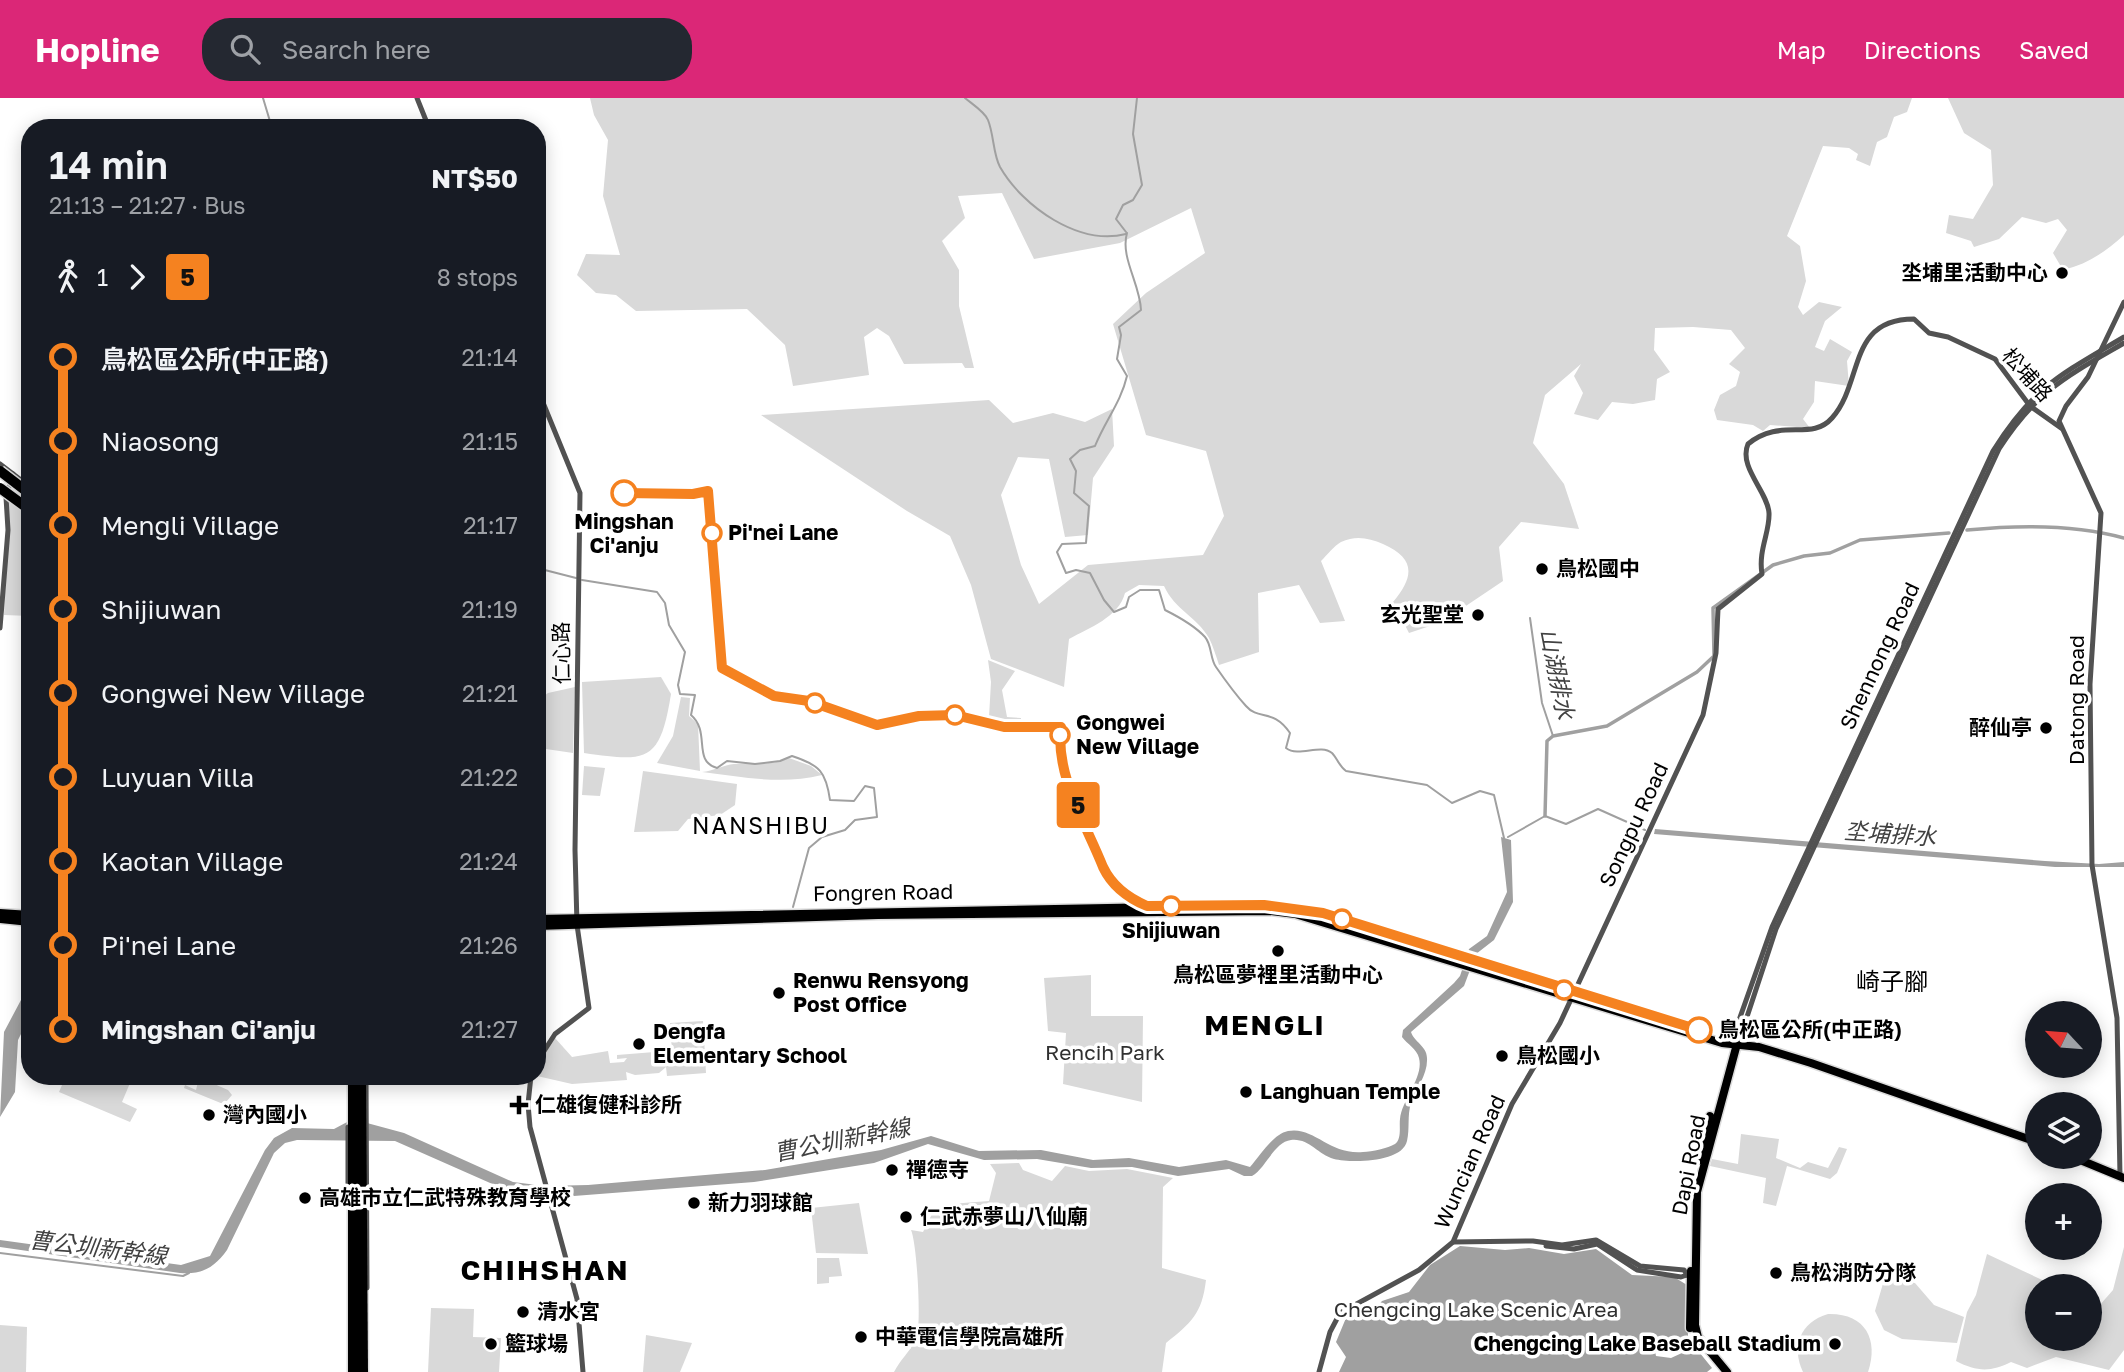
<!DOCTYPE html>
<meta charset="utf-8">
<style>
body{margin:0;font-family:"Golos Text","Noto Sans TC",sans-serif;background:#242831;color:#f1f3f6;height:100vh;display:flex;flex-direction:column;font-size:26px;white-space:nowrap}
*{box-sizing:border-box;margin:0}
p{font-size:23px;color:#9ea1a6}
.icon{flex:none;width:38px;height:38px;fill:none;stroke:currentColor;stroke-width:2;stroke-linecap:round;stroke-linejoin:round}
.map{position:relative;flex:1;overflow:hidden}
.details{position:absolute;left:21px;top:21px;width:525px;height:966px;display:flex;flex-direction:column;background:#171b24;border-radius:28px;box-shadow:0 4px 18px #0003}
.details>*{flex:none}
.badge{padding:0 14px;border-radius:5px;font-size:24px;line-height:46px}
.needle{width:46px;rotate:296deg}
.buttons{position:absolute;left:2025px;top:903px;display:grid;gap:14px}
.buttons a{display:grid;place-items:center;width:77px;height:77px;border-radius:50%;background:#171b24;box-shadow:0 4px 18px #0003;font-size:35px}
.map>.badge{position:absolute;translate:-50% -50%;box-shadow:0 0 0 4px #fff}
.legs{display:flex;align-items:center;gap:10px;height:77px;padding:0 28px;font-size:23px}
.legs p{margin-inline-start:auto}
.headline{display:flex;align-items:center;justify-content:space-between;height:119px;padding:0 28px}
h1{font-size:38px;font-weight:600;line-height:52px}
ul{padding:0 28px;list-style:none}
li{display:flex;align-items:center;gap:24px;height:84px;font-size:26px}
li i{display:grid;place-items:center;width:10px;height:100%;margin:0 9px;background:currentColor}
li i::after{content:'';width:18px;height:18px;margin:-9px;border:5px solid;border-radius:50%;background:#171b24}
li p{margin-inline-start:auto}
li:first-child i{background:linear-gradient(#0000 50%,currentColor 0)}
li:last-child i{background:linear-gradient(currentColor 50%,#0000 0)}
header{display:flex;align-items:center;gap:42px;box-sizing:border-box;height:98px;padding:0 35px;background:#db2777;color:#fff}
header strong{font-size:33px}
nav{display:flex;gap:38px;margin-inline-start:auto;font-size:24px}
.search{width:490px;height:63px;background:#242831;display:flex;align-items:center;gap:18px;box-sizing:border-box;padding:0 24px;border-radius:28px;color:#9ea1a6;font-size:26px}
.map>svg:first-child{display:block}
.green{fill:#d9d9d9}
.water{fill:#a0a0a0}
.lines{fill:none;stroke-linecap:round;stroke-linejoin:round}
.stream{stroke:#a0a0a0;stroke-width:2}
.canal{stroke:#a0a0a0;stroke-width:3.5}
.major-casing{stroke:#dbdbdb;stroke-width:11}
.highway-casing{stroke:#dbdbdb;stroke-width:13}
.minor{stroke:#525252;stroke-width:5}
.major{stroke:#000;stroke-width:8}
.highway{stroke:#000;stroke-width:10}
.highway-bridge-casing{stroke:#dbdbdb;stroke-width:13;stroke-linecap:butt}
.highway-bridge{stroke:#000;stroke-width:10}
.line-1-casing{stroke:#fff;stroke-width:16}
.line-1{stroke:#f58220;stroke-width:10}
.poi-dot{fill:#000;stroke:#fff;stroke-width:2.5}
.stop-1-dot{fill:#fff;stroke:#f58220;stroke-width:3.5}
.labels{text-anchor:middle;stroke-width:7;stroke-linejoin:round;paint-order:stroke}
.poi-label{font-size:21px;font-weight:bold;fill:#000;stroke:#fff;text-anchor:start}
.street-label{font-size:21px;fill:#000;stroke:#fff}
.stop-label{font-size:21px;font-weight:bold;fill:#000;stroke:#fff;text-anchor:start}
.park-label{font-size:21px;fill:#303030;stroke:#fff}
.water-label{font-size:23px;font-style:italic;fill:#414141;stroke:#fff}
.neighbourhood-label{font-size:23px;letter-spacing:2px;fill:#000;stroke:#fff}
.quarter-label{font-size:24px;fill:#000;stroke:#fff}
.district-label{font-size:28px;font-weight:bold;letter-spacing:2px;fill:#000;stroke:#fff}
</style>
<header>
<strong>Hopline</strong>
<div class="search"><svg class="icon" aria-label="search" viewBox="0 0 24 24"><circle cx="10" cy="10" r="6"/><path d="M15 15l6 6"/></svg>Search here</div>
<nav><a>Map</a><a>Directions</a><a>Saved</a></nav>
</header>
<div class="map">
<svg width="2124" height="1274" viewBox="0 0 2124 1274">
<rect width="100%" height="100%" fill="#fff"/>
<g class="green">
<path d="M 590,0 L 1912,0 L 1907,14 L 1894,19 L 1887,39 L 1877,44 L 1870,68 L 1856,62 L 1858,56 L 1849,50 L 1823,48 L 1787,138 L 1800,148 L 1806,183 L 1798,209 L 1803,217 L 1819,204 L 1842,209 L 1825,223 L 1815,249 L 1824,253 L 1830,241 L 1852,254 L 1847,263 L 1849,288 L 1815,283 L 1814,304 L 1803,321 L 1810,330 L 1770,327 L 1763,333 L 1753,327 L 1717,322 L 1714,312 L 1720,297 L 1736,288 L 1740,274 L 1729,266 L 1745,250 L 1731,232 L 1693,229 L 1655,230 L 1654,252 L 1670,274 L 1657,281 L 1655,302 L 1633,306 L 1612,304 L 1598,322 L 1574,316 L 1583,295 L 1574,278 L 1581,266 L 1545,297 L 1533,345 L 1564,386 L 1579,431 L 1521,424 L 1499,449 L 1503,483 L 1442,524 L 1409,535 L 1393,504 C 1415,478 1415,460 1383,446 C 1369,440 1356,437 1341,444 C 1334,448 1327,457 1321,463 L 1345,523 L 1320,525 L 1299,487 L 1258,495 L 1259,554 L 1219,567 C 1216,558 1213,548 1209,540 C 1196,518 1175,512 1164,488 L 1139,487 L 1125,495 C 1119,519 1089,530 1069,541 L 1064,589 L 991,561 L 971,487 L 950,438 L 907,413 L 761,317 L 989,302 L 1013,325 L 1053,315 L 1085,324 L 1112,311 L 1114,348 L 1093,380 L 1088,437 L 1065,439 L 1049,361 L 1018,359 L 1001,397 L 1021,467 L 1039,506 L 1088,467 L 1203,457 L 1224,418 L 1206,353 L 1146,337 L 1113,226 L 1146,195 L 1205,155 L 1191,110 L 1120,145 L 1034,161 L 1002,95 L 958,98 L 965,120 L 942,143 L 959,172 L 959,208 L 974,270 L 965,270 L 962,265 L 904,266 L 889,238 L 877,230 L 864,239 L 869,277 L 793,288 L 785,247 L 747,211 L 636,213 L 616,197 L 596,195 L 577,177 L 586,156 L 620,157 L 603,98 L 608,42 L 594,17 Z"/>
<path d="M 1948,0 L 2124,0 L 2124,137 C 2105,154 2088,166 2063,172 L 2053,155 L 2067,132 L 2058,121 L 2046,125 L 2022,119 L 1999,141 L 1974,149 L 1971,143 L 1946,135 L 1949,117 L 1973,121 L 1993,87 L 1991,52 L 1964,35 Z"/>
<polygon points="9,404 30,419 30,518 4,517"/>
<polygon points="988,562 1015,573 1002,592 1007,619 1021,620 1021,628 989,619 991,584"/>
<path d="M 661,579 L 671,596 C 660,665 647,664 584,655 L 582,584 Z"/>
<polygon points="575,589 573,655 546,651 544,620 545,652 537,650 537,603 548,595"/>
<polygon points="681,599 690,600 689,618 698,626 700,673 657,665 673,638"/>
<path d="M 789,660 L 811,668 L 822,677 C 782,687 742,679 702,674 C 713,673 724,667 734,666 C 755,665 769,668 789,660 Z"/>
<polygon points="584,668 605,670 600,698 582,697"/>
<polygon points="643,673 737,686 735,707 720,717 688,721 678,733 634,734"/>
<polygon points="1091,877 1091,918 1143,918 1142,1004 1063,986 1066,935 1048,933 1044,880"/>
<polygon points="703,923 706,975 667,978 666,969 659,975 635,977 626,974 627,982 572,986 537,978 544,955 555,940 572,959 608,953 610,965 624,964 627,960 617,961 617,957 667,953 667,956 661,957 666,967 673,967 670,925"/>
<polygon points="66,978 133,978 122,1004 137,1011 130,1024 59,994"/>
<polygon points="205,982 228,992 232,997 226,1004 228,1008 184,990 185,987 196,992 198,984"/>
<polygon points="1741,1036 1779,1041 1776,1060 1800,1070 1808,1064 1828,1070 1839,1049 1847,1051 1837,1075 1830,1081 1787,1068 1776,1108 1763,1105 1766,1080 1710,1068 1712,1061 1738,1066"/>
<path d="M 1019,1065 L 1023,1072 L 1052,1083 L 1065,1068 L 1089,1073 L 1127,1071 L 1173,1080 L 1163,1089 L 1162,1170 L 1206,1182 C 1202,1216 1191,1225 1166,1245 L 1162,1274 L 894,1274 C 900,1262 910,1253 916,1242 C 922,1230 917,1145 911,1132 L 923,1134 L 935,1110 L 950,1106 L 989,1103 L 996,1075 L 990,1066 Z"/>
<polygon points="859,1105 868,1156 816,1155 811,1110"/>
<path d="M 2124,1149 L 2124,1252 L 2109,1272 L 2056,1259 L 2027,1270 L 2011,1264 C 1991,1274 1977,1274 1956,1263 L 1967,1214 L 1976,1197 L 1987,1156 L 2055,1188 L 2037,1188 L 2037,1241 L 2090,1241 L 2090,1204 L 2099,1208 L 2113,1192 Z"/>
<polygon points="817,1160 839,1160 842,1178 829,1179 829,1185 817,1186"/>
<polygon points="1889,1165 1902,1170 1934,1207 1964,1219 1957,1245 1902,1241 1884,1232 1875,1213"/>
<polygon points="431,1210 474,1211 473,1239 501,1240 499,1274 428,1274"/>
<path d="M 1828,1216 C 1865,1215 1879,1241 1868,1274 L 1803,1274 C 1791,1249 1800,1224 1828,1216 Z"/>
<polygon points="0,1227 27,1229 26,1274 0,1274"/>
<polygon points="646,1237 692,1245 680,1274 643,1274"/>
</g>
<g class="water">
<polygon points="1655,731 2045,763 2099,766 2124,764 2124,769 2055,769 1654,736"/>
<path d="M 1501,739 L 1511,742 L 1513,804 L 1494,842 L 1476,856 L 1464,888 L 1411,934 C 1414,944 1427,948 1427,960 C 1428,976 1416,991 1411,1005 C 1407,1018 1410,1030 1407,1043 C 1402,1065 1351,1065 1334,1061 C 1317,1056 1309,1040 1291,1042 C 1274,1044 1266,1070 1252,1078 L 1244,1078 L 1229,1071 L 1178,1078 L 1132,1069 L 1091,1070 L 1037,1061 L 984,1062 L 928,1046 L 874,1065 L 754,1084 L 548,1100 L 506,1092 L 395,1043 L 297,1042 L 285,1045 L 274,1055 L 227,1152 C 215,1169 202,1177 180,1175 L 0,1149 L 0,1142 L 181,1167 L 210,1158 L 265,1052 L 274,1040 L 292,1030 L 334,1031 L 349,1023 L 367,1025 L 404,1035 L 513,1084 L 545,1088 L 588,1087 L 765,1072 L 881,1052 L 931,1038 L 979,1053 L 1041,1052 L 1093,1062 L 1129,1060 L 1179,1069 L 1226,1062 L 1250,1069 C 1260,1058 1273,1036 1288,1033 C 1314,1028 1329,1057 1363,1054 C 1372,1054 1388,1050 1395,1046 C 1402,1041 1399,1028 1400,1021 C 1402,1001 1424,979 1419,960 C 1417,951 1407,946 1402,939 L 1403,932 L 1454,885 L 1460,878 L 1469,851 L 1487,838 L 1507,794 Z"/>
<polygon points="30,885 30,918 18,942 15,994 0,1019 4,934"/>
<polygon points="1460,1148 1505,1152 1529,1150 1564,1156 1596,1151 1632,1177 1674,1179 1687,1187 1688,1238 1666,1245 1655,1253 1656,1258 1671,1260 1695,1249 1712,1270 1707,1274 1339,1274 1346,1259 1336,1244 1346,1220 1376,1210 1382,1203 1409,1194 1430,1167"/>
</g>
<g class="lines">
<g class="stream">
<polyline points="263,0 272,30"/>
<path d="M 965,0 C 972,6 985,14 988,22 C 994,37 993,56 1000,69 C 1023,109 1079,148 1126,136"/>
<polyline points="1126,134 1116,121 1123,107 1133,102 1142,87 1133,36 1137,0"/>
<path d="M 1127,135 C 1120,159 1140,186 1141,212 L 1119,229 L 1121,237 L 1117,261 L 1127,278 C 1121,304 1105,323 1095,348 L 1080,352 L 1070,361 L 1076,373 L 1074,395 L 1089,408 L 1086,445 L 1062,446 L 1057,454 L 1066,475 L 1076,472 L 1090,475 L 1104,502 L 1114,514 L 1126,509 L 1129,499 L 1140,492 L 1159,492 L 1165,512 C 1179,519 1194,527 1205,539 C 1212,547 1210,561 1216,569 C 1225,582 1236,597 1246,608 C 1259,623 1273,610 1290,635 L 1286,650 C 1299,660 1320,645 1332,655 C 1337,660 1339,668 1346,673 L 1427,687 L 1452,705 L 1480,693 L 1494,697 L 1504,740"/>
<polyline points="537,470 576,480"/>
<path d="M 582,482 L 657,494 L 665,505 L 669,527 L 685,554 L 678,587 L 680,596 L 695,597 L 691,617 C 711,634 692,663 717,670 L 727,663 L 755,666 L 780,663 L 792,658 C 820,667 826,674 830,702 L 854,703 L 865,688 L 874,690 L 877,719 L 855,722 L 845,732 L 822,739 L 809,750 L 793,809"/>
<polyline points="1530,520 1542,605 1553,638"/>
<polyline points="1508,739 1545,718 1566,726 1598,711 1645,732"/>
<polyline points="0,1155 183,1178 189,1175"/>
</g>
<g class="canal">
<path d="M 1967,432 C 2017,427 2075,426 2124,440"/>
<polyline points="1545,718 1547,643 1553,638 1607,628 1697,574 1714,558 1713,510 1773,467 1804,458 1830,455 1860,442 1949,435"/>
</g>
<g class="major-casing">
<g id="major">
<polyline points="0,815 30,817"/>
<polyline points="0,821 30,824"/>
<polyline points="537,821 1264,807 1325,816 1495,869"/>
<polyline points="537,828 878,817 1271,813 1295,816 1722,945 1759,949 1811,965 2037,1044"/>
<polyline points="2073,1059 2124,1080"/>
<polyline points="1698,1063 1710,1018"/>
<polyline points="1690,1230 1691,1173"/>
<polyline points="1727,1274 1698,1239 1695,1227 1697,1094 1737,946"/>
</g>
</g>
<g class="highway-casing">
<g id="highway">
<polyline points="353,978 353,1274"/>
<polyline points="361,978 363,1274"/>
</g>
</g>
<g class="minor">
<polyline points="417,0 429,30"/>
<polyline points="537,290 580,395 575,752 577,827 589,910 555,936 537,964"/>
<polyline points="0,366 30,389"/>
<polyline points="0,530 8,432 6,399 13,376"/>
<path d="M 1732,942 L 1772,829 L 1993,353 C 2034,288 2060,277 2124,239"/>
<path d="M 1739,943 L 1776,831 L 1999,351 C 2036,293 2067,278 2124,245"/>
<polyline points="366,978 367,1190"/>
<polyline points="531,978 528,1006 530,1029 577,1201 583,1274"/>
<polyline points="2120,1078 2117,920 2092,767 2090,586 2101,415 2059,323 2066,308 2088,279 2124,204"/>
<polyline points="348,1099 348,1029"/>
<polyline points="1453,1144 1533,1143 1562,1147 1596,1142 1640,1168 1684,1172 1687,1177"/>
<polyline points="1546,1148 1574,1151 1597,1146 1637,1172 1681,1179 1687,1177"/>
<path d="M 1319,1274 L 1330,1234 L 1340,1215 L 1419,1172 L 1453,1144 L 1512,1006 L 1560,925 L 1703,617 L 1716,555 L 1718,511 L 1762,476 C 1758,452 1770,434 1769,415 C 1768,394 1738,369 1748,346 C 1781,319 1811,344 1832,320 C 1864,284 1847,221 1914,221 L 1929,235 L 1948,239 L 1995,261 L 2030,308 L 2061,330"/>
</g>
<use href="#major" class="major"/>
<use href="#highway" class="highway"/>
<g class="highway-bridge-casing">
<g id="highway-bridge">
<polyline points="0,373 30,396"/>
<polyline points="0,390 30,412"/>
</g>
</g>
<use href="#highway-bridge" class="highway-bridge"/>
</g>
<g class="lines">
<g class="line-1-casing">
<path id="line-1" d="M 624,395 L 693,396 L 708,393 L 722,570 L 774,598 L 809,603 L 877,627 L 919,618 L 955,617 L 1004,629 L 1061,629 C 1055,677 1086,726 1103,769 C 1112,788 1128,800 1147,808 L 1264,807 L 1323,815 L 1699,932"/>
</g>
<use href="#line-1" class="line-1"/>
</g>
<g class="poi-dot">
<circle cx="2062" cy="175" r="7"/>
<circle cx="1542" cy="471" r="7"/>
<circle cx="1478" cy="517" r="7"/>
<circle cx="2046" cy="630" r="7"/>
<circle cx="1278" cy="853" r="7"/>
<circle cx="779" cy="895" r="7"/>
<circle cx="639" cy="946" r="7"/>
<circle cx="1502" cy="958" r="7"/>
<circle cx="1246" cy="994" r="7"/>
<path d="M515.5 996.5h7v7h7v7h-7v7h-7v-7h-7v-7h7z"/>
<circle cx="209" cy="1017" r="7"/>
<circle cx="892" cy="1072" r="7"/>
<circle cx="305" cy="1100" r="7"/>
<circle cx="694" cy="1105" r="7"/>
<circle cx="906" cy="1119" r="7"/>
<circle cx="1776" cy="1175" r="7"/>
<circle cx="523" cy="1214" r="7"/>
<circle cx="861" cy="1239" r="7"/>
<circle cx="491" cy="1246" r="7"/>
<circle cx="1835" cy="1246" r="7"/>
</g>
<g class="stop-1-dot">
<circle cx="624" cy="395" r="12"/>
<circle cx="712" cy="435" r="9"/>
<circle cx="815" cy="605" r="9"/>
<circle cx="955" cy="617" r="9"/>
<circle cx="1060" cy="637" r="9"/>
<circle cx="1171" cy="808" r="9"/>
<circle cx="1342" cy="821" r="9"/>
<circle cx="1564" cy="892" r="9"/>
<circle cx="1699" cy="932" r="12"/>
</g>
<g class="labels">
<g class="poi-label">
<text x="2048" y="182" text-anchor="end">坔埔里活動中心</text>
<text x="1556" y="478">鳥松國中</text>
<text x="1464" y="524" text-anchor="end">玄光聖堂</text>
<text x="2032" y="637" text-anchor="end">醉仙亭</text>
<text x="1278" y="884" text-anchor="middle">鳥松區夢裡里活動中心</text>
<text x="793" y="890">Renwu Rensyong<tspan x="793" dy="24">Post Office</tspan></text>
<text x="653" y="941">Dengfa<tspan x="653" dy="24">Elementary School</tspan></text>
<text x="1516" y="965">鳥松國小</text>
<text x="1260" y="1001">Langhuan Temple</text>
<text x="535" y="1014">仁雄復健科診所</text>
<text x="223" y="1024">灣內國小</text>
<text x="906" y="1079">禪德寺</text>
<text x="319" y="1107">高雄市立仁武特殊教育學校</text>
<text x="708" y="1112">新力羽球館</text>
<text x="920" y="1126">仁武赤夢山八仙廟</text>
<text x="1790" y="1182">鳥松消防分隊</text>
<text x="537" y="1221">清水宮</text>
<text x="875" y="1246">中華電信學院高雄所</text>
<text x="505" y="1253">籃球場</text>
<text x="1821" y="1253" text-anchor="end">Chengcing Lake Baseball Stadium</text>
</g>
<g class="street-label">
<text transform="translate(2027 277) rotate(48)" y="7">松埔路</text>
<text transform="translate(562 555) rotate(-91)" y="7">仁心路</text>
<text transform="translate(1880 558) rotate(-65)" y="7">Shennong Road</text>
<text transform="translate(2077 602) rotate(-90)" y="7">Datong Road</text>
<text transform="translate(1634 727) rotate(-65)" y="7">Songpu Road</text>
<text transform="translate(883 795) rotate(-1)" y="7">Fongren Road</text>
<text transform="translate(1470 1064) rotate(-66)" y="7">Wuncian Road</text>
<text transform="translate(1689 1067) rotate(-79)" y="7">Dapi Road</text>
</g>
<g class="stop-label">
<text x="624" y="431" text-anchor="middle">Mingshan<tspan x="624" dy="24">Ci'anju</tspan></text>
<text x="728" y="442">Pi'nei Lane</text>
<text x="1076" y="632">Gongwei<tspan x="1076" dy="24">New Village</tspan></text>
<text x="1171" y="840" text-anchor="middle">Shijiuwan</text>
<text x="1718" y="939">鳥松區公所(中正路)</text>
</g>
<g class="park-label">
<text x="1105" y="962">Rencih Park</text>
<text x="1476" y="1219">Chengcing Lake Scenic Area</text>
</g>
<g class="water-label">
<text transform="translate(1557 576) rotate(79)" y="8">山湖排水</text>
<text transform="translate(1890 736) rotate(4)" y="8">坔埔排水</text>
<text transform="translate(842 1042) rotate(-11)" y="8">曹公圳新幹線</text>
<text transform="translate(98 1150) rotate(7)" y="8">曹公圳新幹線</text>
</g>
<g class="neighbourhood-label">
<text x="761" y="736">NANSHIBU</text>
</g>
<g class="quarter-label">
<text x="1892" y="892">崎子腳</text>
</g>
<g class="district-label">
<text x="1265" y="937">MENGLI</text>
<text x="545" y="1182">CHIHSHAN</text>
</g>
</g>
</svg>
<div class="buttons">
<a><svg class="needle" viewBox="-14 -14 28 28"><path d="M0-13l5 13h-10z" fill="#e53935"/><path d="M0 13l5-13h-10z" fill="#9ea1a6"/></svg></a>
<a><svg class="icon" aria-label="layers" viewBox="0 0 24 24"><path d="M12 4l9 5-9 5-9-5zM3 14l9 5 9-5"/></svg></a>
<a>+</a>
<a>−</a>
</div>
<b class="badge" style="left:1078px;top:707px;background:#f58220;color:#111">5</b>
<section class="details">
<div class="headline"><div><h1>14 min</h1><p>21:13 – 21:27 · Bus</p></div><b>NT$50</b></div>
<div class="legs"><svg class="icon" aria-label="walk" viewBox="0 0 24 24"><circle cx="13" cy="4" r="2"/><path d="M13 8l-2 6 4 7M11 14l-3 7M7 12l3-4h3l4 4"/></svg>1<svg class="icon" aria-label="forward" viewBox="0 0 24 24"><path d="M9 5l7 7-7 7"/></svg><b class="badge" style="background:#f58220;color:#111">5</b><p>8 stops</p></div>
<ul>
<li><i style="color:#f58220"></i><b>鳥松區公所(中正路)</b><p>21:14</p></li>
<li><i style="color:#f58220"></i><span>Niaosong</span><p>21:15</p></li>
<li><i style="color:#f58220"></i><span>Mengli Village</span><p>21:17</p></li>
<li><i style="color:#f58220"></i><span>Shijiuwan</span><p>21:19</p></li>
<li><i style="color:#f58220"></i><span>Gongwei New Village</span><p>21:21</p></li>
<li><i style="color:#f58220"></i><span>Luyuan Villa</span><p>21:22</p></li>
<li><i style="color:#f58220"></i><span>Kaotan Village</span><p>21:24</p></li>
<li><i style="color:#f58220"></i><span>Pi'nei Lane</span><p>21:26</p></li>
<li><i style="color:#f58220"></i><b>Mingshan Ci'anju</b><p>21:27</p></li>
</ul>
</section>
</div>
